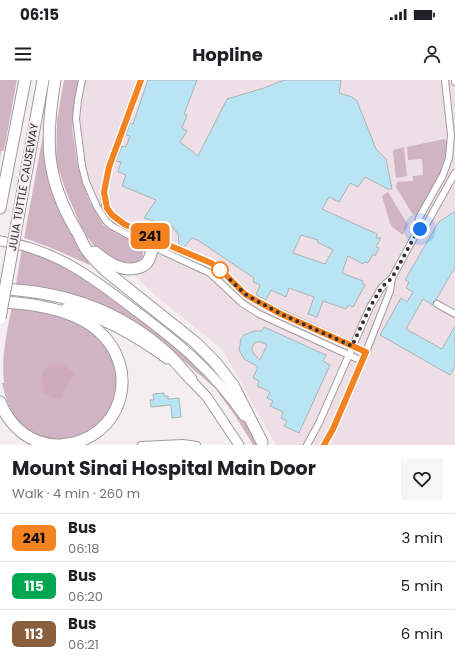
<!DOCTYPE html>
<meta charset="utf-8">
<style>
body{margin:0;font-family:Poppins,sans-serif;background:#f6f6f6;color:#202124;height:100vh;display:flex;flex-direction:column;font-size:15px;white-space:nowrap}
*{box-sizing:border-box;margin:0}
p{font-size:13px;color:#757577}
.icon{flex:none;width:22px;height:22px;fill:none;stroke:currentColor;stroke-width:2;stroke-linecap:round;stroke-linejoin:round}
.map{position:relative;height:365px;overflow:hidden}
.side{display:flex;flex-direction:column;background:#fff;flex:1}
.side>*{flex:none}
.badge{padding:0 8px;border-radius:6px;font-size:14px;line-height:26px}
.you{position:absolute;width:20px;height:20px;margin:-10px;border:3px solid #fff;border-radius:50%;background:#1a73e8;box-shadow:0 0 0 6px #1a73e833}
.map>.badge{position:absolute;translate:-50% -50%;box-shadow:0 0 0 2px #fff}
.round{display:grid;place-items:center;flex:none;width:42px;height:42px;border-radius:0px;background:#f6f6f6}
.head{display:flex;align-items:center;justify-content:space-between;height:68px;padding:0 12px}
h1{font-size:19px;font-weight:700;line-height:30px}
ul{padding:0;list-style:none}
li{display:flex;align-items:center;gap:12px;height:48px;padding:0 12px;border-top:1px solid #e0e0e0}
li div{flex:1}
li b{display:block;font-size:15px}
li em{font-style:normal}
li .badge{min-width:44px;font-weight:700;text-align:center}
.status{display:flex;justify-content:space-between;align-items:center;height:28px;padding:0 20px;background:#fff;direction:ltr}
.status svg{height:11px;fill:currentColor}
header{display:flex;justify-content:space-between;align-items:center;height:52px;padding:0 12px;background:#fff;font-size:18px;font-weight:700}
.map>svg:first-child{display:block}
.built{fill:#eedfe6}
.green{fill:#d1b4c3;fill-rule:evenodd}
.forest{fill:#cfa9bc}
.building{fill:#b8e4f4;stroke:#adb4b6;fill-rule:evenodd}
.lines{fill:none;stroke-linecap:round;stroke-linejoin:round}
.street-casing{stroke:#a19b9e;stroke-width:8}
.primary-casing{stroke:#a19b9e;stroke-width:11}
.highway-casing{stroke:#a19b9e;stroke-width:13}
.street{stroke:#fff;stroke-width:6}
.primary{stroke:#fff;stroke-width:9}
.highway{stroke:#fff;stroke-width:11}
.highway-bridge-casing{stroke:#a19b9e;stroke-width:13;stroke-linecap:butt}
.highway-bridge{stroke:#fff;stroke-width:11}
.line-casing{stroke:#fff;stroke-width:9}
.line{stroke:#f58220;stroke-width:6}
.walk{stroke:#323031;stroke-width:4;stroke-dasharray:0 7.2}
.stop-dot{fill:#fff;stroke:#f58220;stroke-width:2}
.labels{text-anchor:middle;stroke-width:4;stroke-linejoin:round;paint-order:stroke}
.street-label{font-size:11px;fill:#323031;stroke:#f5eef1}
</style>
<div class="status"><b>06:15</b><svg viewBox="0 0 49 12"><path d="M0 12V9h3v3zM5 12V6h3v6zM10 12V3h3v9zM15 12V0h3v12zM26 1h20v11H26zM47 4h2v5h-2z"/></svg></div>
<header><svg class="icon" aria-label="menu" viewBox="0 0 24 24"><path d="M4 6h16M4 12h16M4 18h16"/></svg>Hopline<svg class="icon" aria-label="person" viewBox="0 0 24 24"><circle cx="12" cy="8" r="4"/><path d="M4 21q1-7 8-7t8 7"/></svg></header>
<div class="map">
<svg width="455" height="365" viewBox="0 0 455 365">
<rect width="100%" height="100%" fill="#f5eef1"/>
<polygon class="built" points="72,0 455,0 455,365 276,365 222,269 156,216 102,165 62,57"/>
<g class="green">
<polygon points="0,0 17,0 4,71 1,71 0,78"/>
<polygon points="64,0 78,0 72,49 78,87 89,120 103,145 117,154 140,165 142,167 143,176 138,183 130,185 106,178 94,166 84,153 67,114 56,82 57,40"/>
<path d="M 43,55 L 45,56 C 45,78 46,98 54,118 L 56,117 L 90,185 L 49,167 L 24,158 Z"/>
<polygon points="444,59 449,63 446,83 443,89 417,135 414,134 413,135 396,107 397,102 413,101 413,96 423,95 422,79 408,80 407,67"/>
<polygon points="404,67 407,96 396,98 393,72 394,70"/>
<polygon points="388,112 408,145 403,155 392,147 390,143 382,116"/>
<polygon points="22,168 39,172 87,197 194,280 244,339 259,365 253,365 236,337 215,308 172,271 45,208 16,204"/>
<path d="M 12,226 C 29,228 45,232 62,237 C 68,239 75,240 80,243 C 93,250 109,266 114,280 C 116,286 118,301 118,307 C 118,319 105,339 97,347 C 74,365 35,364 17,340 C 9,329 5,316 2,303 L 4,303 C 1,277 7,251 12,226 ZM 49,285 L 56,286 L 75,296 L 67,306 L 60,320 Z"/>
</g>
<polygon class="forest" points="49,285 64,286 73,291 75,296 67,306 61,320 51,317 43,312 42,293"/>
<g class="building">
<path d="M 148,0 L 197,0 L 184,34 L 187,35 L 182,48 L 187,51 L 180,62 L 198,76 L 227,19 L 264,8 L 284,0 L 341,0 L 339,13 L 352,17 L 357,21 L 376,69 L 386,79 L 392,109 L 388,109 L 365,97 L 358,107 L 350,103 L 339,122 L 329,117 L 322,129 L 377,154 L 376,158 L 381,158 L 376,167 L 379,168 L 375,176 L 373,174 L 368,183 L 364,182 L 363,184 L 348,176 L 342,193 L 363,201 L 362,203 L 365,205 L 353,227 L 349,225 L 346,229 L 323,221 L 317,237 L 308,234 L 314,217 L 289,208 L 286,217 L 271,210 L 266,220 L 256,215 L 260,205 L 253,202 L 254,198 L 199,161 L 192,158 L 184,167 L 179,165 L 178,153 L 173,149 L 174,147 L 144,138 L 156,120 L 122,106 L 126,95 L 118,92 L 121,82 L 116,81 L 122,66 L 126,67 L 130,56 L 126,55 L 130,43 L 133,44 ZM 301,155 L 318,160 L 317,162 L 333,170 L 325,184 L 293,173 Z"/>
<polygon points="455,131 455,187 436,220 433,222 433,225 423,219 406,249 442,269 455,246 455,286 450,295 380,255 401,218 407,222 413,212 406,208 409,202 405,200 435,148 439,142"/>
<path d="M 264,247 L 326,275 L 323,281 L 330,285 L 299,353 L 284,346 L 287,341 L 281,338 L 283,332 L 270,326 L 273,321 L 267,318 L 270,312 L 257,306 L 259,301 L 253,298 L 258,287 L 244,279 L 239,270 L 241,259 L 244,255 L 254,251 L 262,251 ZM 256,262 L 261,262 L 267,265 L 260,280 L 254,274 L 252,270 L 253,265 Z"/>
<polygon points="164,313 164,316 168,316 168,319 179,318 181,337 172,338 171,325 151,327 150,320 154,320 153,314"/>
</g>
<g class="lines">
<g class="street-casing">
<g id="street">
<polyline points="82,0 78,20 76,39 82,86 86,102 97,127 106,141 112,146 130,156 210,193 242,223 259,234 362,281"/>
<polyline points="455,0 455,2"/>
<polyline points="104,112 105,125 109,132 115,138 124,144 173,167 211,183 220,189 245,214 255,220 281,233 366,272"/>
<polyline points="417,152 419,138 443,95 449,78 451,55 445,0"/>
<polyline points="437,224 455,234"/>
<polyline points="141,365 183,363 197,365"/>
<polyline points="307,365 319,343 370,227 382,207 392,198 417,152 427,143 455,93"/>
<polyline points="324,365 333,349 366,272 390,211 392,198"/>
</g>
</g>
<g class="primary-casing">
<g id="primary">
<path d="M 0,161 C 56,169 93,198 136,231 C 179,263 213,291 244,336"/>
<path d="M 66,228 C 104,238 136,256 167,279"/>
<polyline points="186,295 207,317 239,365"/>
</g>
</g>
<g class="highway-casing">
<g id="highway">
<path d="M 55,0 C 45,59 45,98 76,150 C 80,156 82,163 86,169 C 92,178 100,185 107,192 L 196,263 L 215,282 L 233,305 L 262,362"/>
<polyline points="0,128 25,0"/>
<polyline points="17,143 43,0"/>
<path d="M 95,172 C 107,182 121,192 137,188 C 141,187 146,185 148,181 C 151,177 151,171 153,166"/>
<path d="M 0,209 C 63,211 121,231 168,274 C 176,282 183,291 191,299"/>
<path d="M 0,222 C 30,223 71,229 95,248 C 144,287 123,361 60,365"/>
<path d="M 0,322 C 10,347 30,364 57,365"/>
</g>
</g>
<use href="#street" class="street"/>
<use href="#primary" class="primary"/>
<use href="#highway" class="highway"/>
<g class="highway-bridge-casing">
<polyline id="highway-bridge" points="0,238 17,143"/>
</g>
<use href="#highway-bridge" class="highway-bridge"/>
</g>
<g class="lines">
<g class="line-casing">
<polyline id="line" points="141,0 109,87 104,112 107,128 112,135 124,144 173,167 211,183 220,189 245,214 255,220 281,234 366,272 333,349 324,365"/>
</g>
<use href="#line" class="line"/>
<polyline class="walk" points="220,190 245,214 255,220 281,234 352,266 370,227 382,207 392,198 417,152 420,149"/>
</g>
<circle class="stop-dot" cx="220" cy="190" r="8"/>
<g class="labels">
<g class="street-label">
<text transform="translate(23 107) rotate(-80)" y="4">JULIA TUTTLE CAUSEWAY</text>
</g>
</g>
</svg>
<div class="you" style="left:420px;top:149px"></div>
<b class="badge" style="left:150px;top:156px;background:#f58220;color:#111">241</b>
</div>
<section class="side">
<div class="head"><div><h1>Mount Sinai Hospital Main Door</h1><p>Walk · 4 min · 260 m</p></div><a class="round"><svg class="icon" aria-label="heart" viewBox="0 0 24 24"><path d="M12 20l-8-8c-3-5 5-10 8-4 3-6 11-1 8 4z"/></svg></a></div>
<ul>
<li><span class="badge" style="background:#f58220;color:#111">241</span><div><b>Bus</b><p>06:18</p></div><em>3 min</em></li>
<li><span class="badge" style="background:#00a651;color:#fff">115</span><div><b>Bus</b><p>06:20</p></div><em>5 min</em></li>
<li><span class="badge" style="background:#8b5e3c;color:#fff">113</span><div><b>Bus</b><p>06:21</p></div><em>6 min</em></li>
</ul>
</section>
